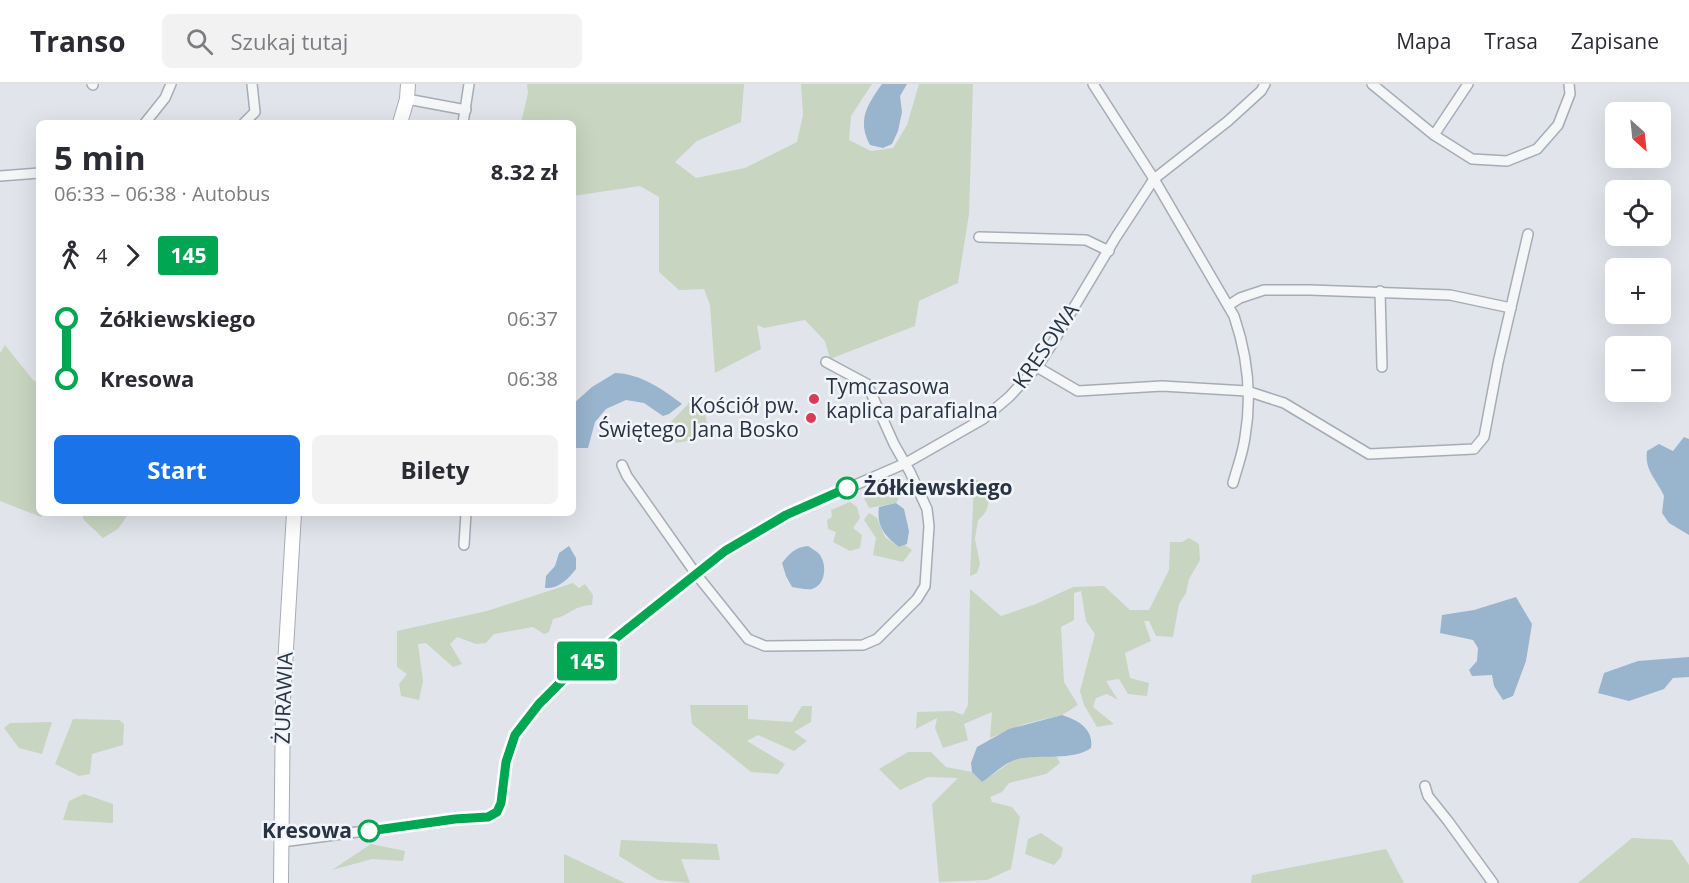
<!DOCTYPE html>
<html lang="pl">
<meta charset="utf-8">
<style>
body{margin:0;font-family:"Open Sans",sans-serif;background:#f2f2f3;color:#2b2b33;height:100vh;display:flex;flex-direction:column;font-size:22px;white-space:nowrap}
*{box-sizing:border-box;margin:0}
p{font-size:20px;color:#7c7c81}
.icon{flex:none;width:33px;height:33px;fill:none;stroke:currentColor;stroke-width:2;stroke-linecap:round;stroke-linejoin:round}
.map{position:relative;flex:1;overflow:hidden}
.panel{position:absolute;left:36px;top:36px;width:540px;height:396px;display:flex;flex-direction:column;background:#fff;border-radius:9px;box-shadow:0 6px 24px #0002}
.panel>*{flex:none}
.badge{padding:0 12px;border-radius:4px;font-size:21px;line-height:39px}
.needle{width:39px;rotate:153deg}
.buttons{position:absolute;left:1605px;top:18px;display:grid;gap:12px}
.buttons a{display:grid;place-items:center;width:66px;height:66px;border-radius:9px;background:#fff;box-shadow:0 6px 24px #0002;font-size:30px}
.map>.badge{position:absolute;translate:-50% -50%;box-shadow:0 0 0 3px #fff}
.legs{display:flex;align-items:center;gap:9px;height:66px;padding:0 18px;font-size:20px}
.legs p{margin-inline-start:auto}
.head{display:flex;align-items:center;justify-content:space-between;height:102px;padding:0 18px}
h1{font-size:33px;font-weight:700;line-height:45px}
.primary-button{display:flex;gap:12px;margin-top:auto;padding:12px 18px}
.primary-button a{flex:1;height:69px;border-radius:9px;background:#1a73e8;color:#fff;font-size:24px;font-weight:700;line-height:69px;text-align:center}
.primary-button a+a{background:#f2f2f3;color:#2b2b33}
ul{padding:0 18px;list-style:none}
li{display:flex;align-items:center;gap:21px;height:60px;font-size:22px}
li i{display:grid;place-items:center;width:9px;height:100%;margin:0 8px;background:currentColor}
li i::after{content:'';width:15px;height:15px;margin:-8px;border:4px solid;border-radius:50%;background:#fff}
li p{margin-inline-start:auto}
li:first-child i{background:linear-gradient(#0000 50%,currentColor 0)}
li:last-child i{background:linear-gradient(currentColor 50%,#0000 0)}
header{display:flex;align-items:center;gap:36px;box-sizing:border-box;height:84px;padding:0 30px;background:#fff;border-bottom:2px solid #e1e1e2}
header strong{font-size:28px}
nav{display:flex;gap:33px;margin-inline-start:auto;font-size:21px}
.search{width:420px;height:54px;background:#f2f2f3;display:flex;align-items:center;gap:15px;box-sizing:border-box;padding:0 21px;border-radius:9px;color:#7c7c81;font-size:22px}
.map>svg:first-child{display:block}
.green{fill:#c7d5c1}
.water{fill:#99b4cd}
.lines{fill:none;stroke-linecap:round;stroke-linejoin:round}
.street-casing{stroke:#a6acb5;stroke-width:12}
.secondary-casing{stroke:#a6acb5;stroke-width:16}
.street{stroke:#f4f6f8;stroke-width:9}
.secondary{stroke:#fff;stroke-width:14}
.line-1-casing{stroke:#fff;stroke-width:14}
.line-1{stroke:#00a651;stroke-width:9}
.poi-dot{fill:#d83d58;stroke:#f1f4f8;stroke-width:2}
.stop-1-dot{fill:#fff;stroke:#00a651;stroke-width:3}
.labels{text-anchor:middle;stroke-width:5;stroke-linejoin:round;paint-order:stroke}
.street-label{font-size:21px;fill:#283343;stroke:#f1f4f8}
.poi-label{font-size:21px;fill:#283343;stroke:#f1f4f8;text-anchor:start}
.stop-label{font-size:21px;font-weight:bold;fill:#283343;stroke:#f1f4f8;text-anchor:start}
</style>
<header>
<strong>Transo</strong>
<div class="search"><svg class="icon" aria-label="search" viewBox="0 0 24 24"><circle cx="10" cy="10" r="6"/><path d="M15 15l6 6"/></svg>Szukaj tutaj</div>
<nav><a>Mapa</a><a>Trasa</a><a>Zapisane</a></nav>
</header>
<div class="map">
<svg width="1689" height="799" viewBox="0 0 1689 799">
<rect width="100%" height="100%" fill="#e1e5eb"/>
<g class="green">
<polygon points="527,0 744,0 741,38 697,57 675,78 696,94 745,84 797,58 803,31 801,0 872,0 851,32 849,56 871,67 893,64 907,41 919,0 973,0 969,130 958,199 919,217 915,242 830,275 825,257 805,236 764,244 757,241 761,265 715,289 710,221 704,205 679,206 659,188 659,113 640,102 573,112 573,39 521,39 528,9"/>
<polygon points="5,261 33,296 39,299 39,429 46,429 41,433 0,417 0,269"/>
<polygon points="694,314 705,329 707,341 699,355 676,359 667,342"/>
<path d="M 974,396 L 984,397 C 990,412 992,425 978,436 L 975,455 L 980,480 L 977,489 L 970,492 Z"/>
<polygon points="884,405 900,412 896,419 869,424 864,414"/>
<polygon points="850,418 857,423 860,434 853,444 862,451 860,464 850,467 833,458 836,448 828,445 827,436 832,433 831,426"/>
<polygon points="81,429 129,429 118,445 103,454 84,436"/>
<polygon points="869,429 877,434 885,453 899,463 905,461 912,466 903,478 873,471 876,454 864,436"/>
<polygon points="1189,454 1199,460 1200,476 1189,495 1186,509 1179,520 1173,553 1156,552 1149,537 1144,537 1151,557 1125,569 1130,594 1149,599 1147,612 1128,610 1119,595 1106,597 1118,616 1107,610 1096,614 1093,623 1114,640 1097,643 1084,621 1080,607 1095,550 1086,537 1081,507 1074,509 1074,536 1061,543 1064,598 1078,621 1062,631 1024,640 990,654 992,628 964,640 968,656 943,664 935,644 937,634 916,645 917,628 953,627 963,631 968,621 970,505 1001,532 1036,520 1073,503 1104,502 1130,526 1149,526 1169,486 1170,458 1182,458"/>
<path d="M 573,499 L 579,504 L 585,500 L 593,511 L 592,521 C 572,522 569,532 553,535 L 549,548 L 544,550 L 533,543 L 494,550 L 486,559 L 476,560 L 457,553 L 450,560 L 462,580 L 453,583 L 426,559 L 418,560 L 423,597 L 419,616 L 401,612 L 399,600 L 407,590 L 397,583 L 397,547 L 487,527 Z"/>
<polygon points="690,621 748,621 748,635 792,638 802,622 812,622 811,638 794,648 807,657 794,667 758,651 747,657 785,680 778,690 751,688 692,640"/>
<polygon points="73,635 119,636 124,640 123,661 92,670 90,690 79,692 55,680"/>
<polygon points="52,638 42,670 19,664 4,644 10,639"/>
<polygon points="908,668 931,668 946,683 972,688 982,698 1015,675 1050,671 1057,673 1060,679 1046,690 1009,699 1002,708 990,713 992,718 1012,723 1020,733 1011,785 987,796 939,798 932,720 958,694 928,693 900,706 879,685"/>
<polygon points="84,710 113,720 113,739 63,736 69,717"/>
<polygon points="1041,749 1063,764 1061,773 1054,781 1025,770 1028,755"/>
<polygon points="1632,754 1672,756 1689,781 1689,799 1578,799"/>
<polygon points="621,756 717,760 720,776 681,775 690,799 658,796 619,772"/>
<polygon points="371,760 405,767 403,777 372,775 332,786"/>
<polygon points="1386,765 1404,799 1251,799 1252,791"/>
<polygon points="564,770 625,799 564,799"/>
</g>
<g class="water">
<path d="M 882,0 L 907,0 L 900,12 L 902,28 L 898,47 L 892,60 L 883,64 L 870,61 C 857,36 867,21 882,0 Z"/>
<path d="M 615,289 C 639,289 664,306 682,320 L 669,330 L 663,332 L 644,319 L 626,316 L 606,325 L 595,338 L 588,364 L 573,364 L 573,320 L 592,303 Z"/>
<path d="M 1684,353 L 1689,355 L 1689,451 L 1669,439 L 1662,429 L 1664,412 C 1657,396 1644,386 1647,367 L 1659,360 L 1673,367 Z"/>
<path d="M 896,419 L 904,425 L 909,447 L 907,460 L 899,463 C 885,452 876,442 879,423 Z"/>
<path d="M 569,462 L 576,474 L 576,485 C 568,495 559,505 545,504 L 546,492 L 555,482 L 559,469 Z"/>
<path d="M 808,462 C 812,465 817,467 820,471 C 827,481 826,501 812,505 C 806,506 799,504 792,503 L 786,492 L 782,479 C 789,470 795,463 808,462 Z"/>
<polygon points="1516,513 1532,540 1526,577 1513,612 1503,616 1494,602 1492,591 1472,592 1469,586 1477,577 1478,564 1473,556 1440,549 1442,531 1474,526"/>
<polygon points="1689,573 1689,593 1673,594 1664,605 1629,617 1598,609 1604,589 1638,577"/>
<path d="M 1062,631 C 1078,636 1094,645 1091,664 C 1073,677 1040,670 1018,675 C 1005,678 993,691 982,698 L 972,688 L 971,679 L 977,663 L 1009,645 Z"/>
</g>
<g class="lines">
<g class="street-casing">
<g id="street">
<polyline points="92,0 93,1"/>
<path d="M 1093,0 L 1154,95 L 1234,232 C 1247,270 1252,313 1245,353 C 1243,369 1237,384 1233,399"/>
<polyline points="1372,0 1434,51 1472,75 1507,77 1537,65 1558,41 1570,10 1569,0"/>
<polyline points="407,15 466,26"/>
<polyline points="145,39 165,14 171,0"/>
<polyline points="244,39 255,28 252,0"/>
<polyline points="463,39 469,0"/>
<polyline points="1434,51 1468,0"/>
<polyline points="0,92 39,89"/>
<polyline points="979,153 1086,156 1109,167"/>
<polyline points="1380,207 1382,283"/>
<polyline points="1229,221 1240,214 1264,206 1310,206 1450,211 1511,224"/>
<polyline points="1037,283 1078,307 1162,302 1247,307 1284,319 1369,370 1474,365 1484,353 1498,279 1528,150"/>
<polyline points="622,381 627,392 696,490 748,555 765,562 863,561 877,555 917,515 925,502 929,442 927,425 910,388 894,360 867,300 826,278"/>
<polyline points="464,461 466,429"/>
<polyline points="1425,702 1428,712 1448,737 1493,799"/>
<polyline points="282,758 455,735 488,733 497,728 501,719 506,678 515,651 539,620 562,597 600,566 725,467 754,449 786,431 906,379 983,335 1009,313 1037,283 1052,260 1116,153 1154,95 1228,37 1261,7 1265,0"/>
</g>
</g>
<g class="secondary-casing">
<g id="secondary">
<polyline points="400,39 407,15 408,0"/>
<polyline points="281,799 283,616 294,429"/>
</g>
</g>
<use href="#street" class="street"/>
<use href="#secondary" class="secondary"/>
</g>
<g class="lines">
<g class="line-1-casing">
<polyline id="line-1" points="369,747 455,735 488,733 497,728 501,719 506,678 515,651 539,620 562,597 725,467 786,431 847,404"/>
</g>
<use href="#line-1" class="line-1"/>
</g>
<g class="poi-dot">
<circle cx="814" cy="315" r="6"/>
<circle cx="811" cy="334" r="6"/>
</g>
<g class="stop-1-dot">
<circle cx="847" cy="404" r="10"/>
<circle cx="369" cy="747" r="10"/>
</g>
<g class="labels">
<g class="street-label">
<text transform="translate(1046 262) rotate(-55)" y="7">KRESOWA</text>
<text transform="translate(284 614) rotate(-88)" y="7">ŻURAWIA</text>
</g>
<g class="poi-label">
<text x="826" y="310">Tymczasowa<tspan x="826" dy="24">kaplica parafialna</tspan></text>
<text x="799" y="329" text-anchor="end">Kościół pw.<tspan x="799" dy="24">Świętego Jana Bosko</tspan></text>
</g>
<g class="stop-label">
<text x="864" y="411">Żółkiewskiego</text>
<text x="352" y="754" text-anchor="end">Kresowa</text>
</g>
</g>
</svg>
<div class="buttons">
<a><svg class="needle" viewBox="-14 -14 28 28"><path d="M0-13l5 13h-10z" fill="#e53935"/><path d="M0 13l5-13h-10z" fill="#7c7c81"/></svg></a>
<a><svg class="icon" aria-label="locate" viewBox="0 0 24 24"><circle cx="12" cy="12" r="6"/><path d="M12 2v4M12 18v4M2 12h4M18 12h4"/></svg></a>
<a>+</a>
<a>−</a>
</div>
<b class="badge" style="left:587px;top:577px;background:#00a651;color:#fff">145</b>
<section class="panel">
<div class="head"><div><h1>5 min</h1><p>06:33 – 06:38 · Autobus</p></div><b>8.32 zł</b></div>
<div class="legs"><svg class="icon" aria-label="walk" viewBox="0 0 24 24"><circle cx="13" cy="4" r="2"/><path d="M13 8l-2 6 4 7M11 14l-3 7M7 12l3-4h3l4 4"/></svg>4<svg class="icon" aria-label="forward" viewBox="0 0 24 24"><path d="M9 5l7 7-7 7"/></svg><b class="badge" style="background:#00a651;color:#fff">145</b></div>
<ul>
<li><i style="color:#00a651"></i><b>Żółkiewskiego</b><p>06:37</p></li>
<li><i style="color:#00a651"></i><b>Kresowa</b><p>06:38</p></li>
</ul>
<div class="primary-button"><a>Start</a><a>Bilety</a></div>
</section>
</div>
